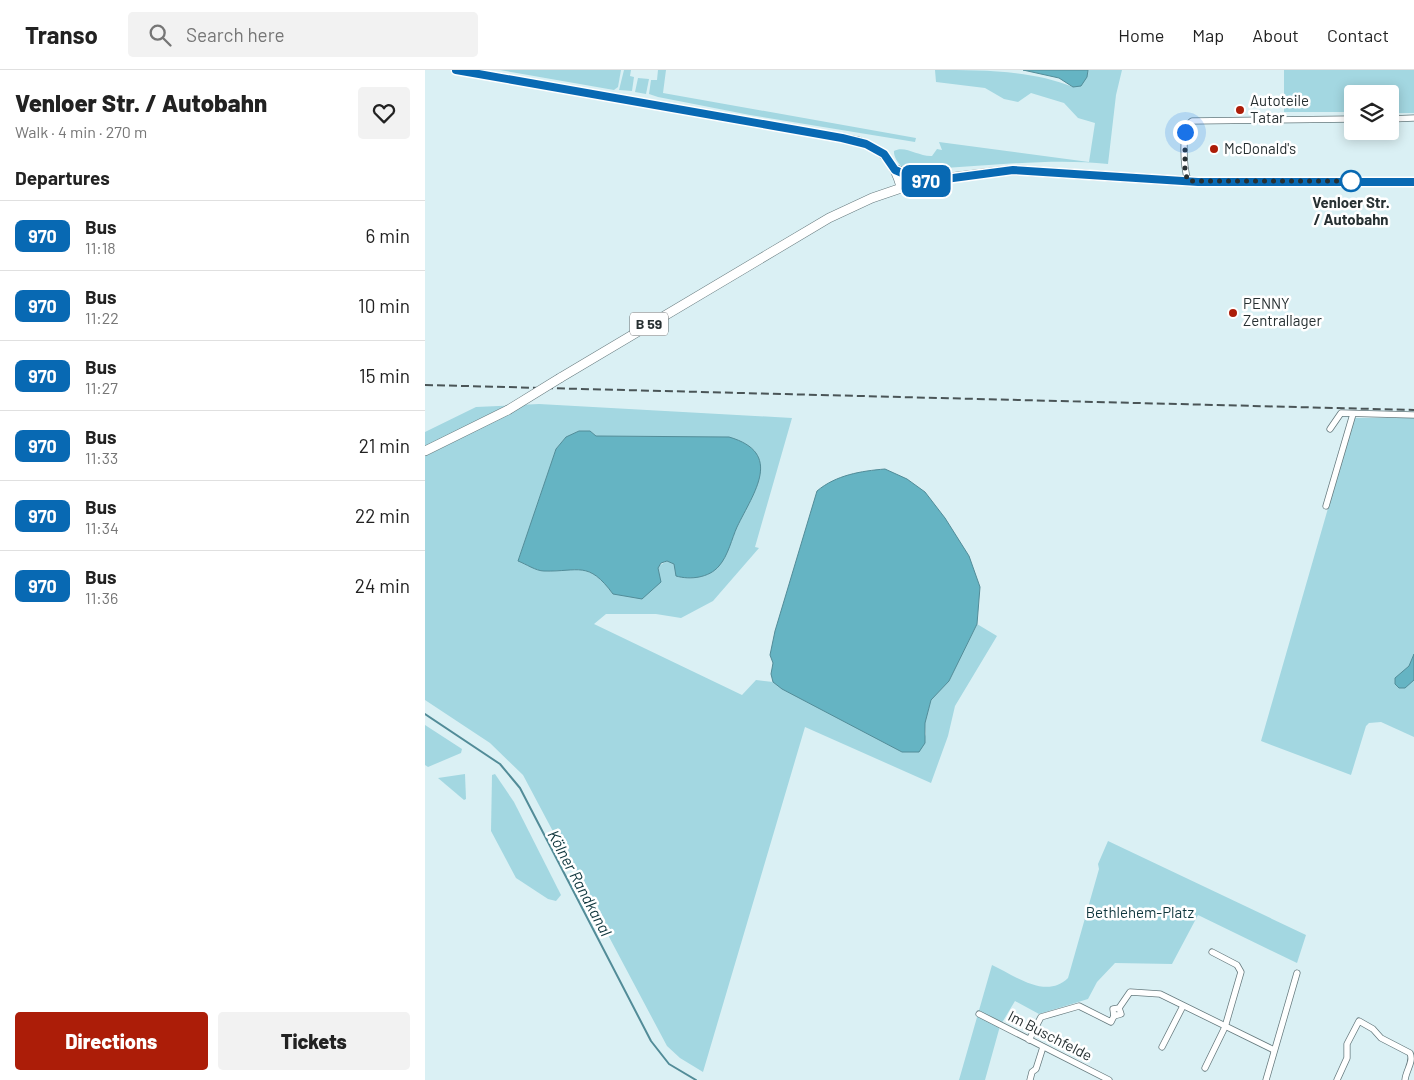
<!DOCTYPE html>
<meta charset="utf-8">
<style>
body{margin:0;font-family:Barlow,sans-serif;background:#f2f2f2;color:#222;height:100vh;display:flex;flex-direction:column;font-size:19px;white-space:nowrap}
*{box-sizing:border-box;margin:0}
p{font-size:16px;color:#767676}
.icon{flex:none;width:28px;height:28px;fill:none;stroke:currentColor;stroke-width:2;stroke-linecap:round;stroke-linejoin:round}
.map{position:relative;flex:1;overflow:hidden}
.details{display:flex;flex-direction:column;background:#fff;width:425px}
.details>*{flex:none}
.badge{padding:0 10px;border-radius:8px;font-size:18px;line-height:32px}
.fabs{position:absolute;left:919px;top:15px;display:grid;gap:10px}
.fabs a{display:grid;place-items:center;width:55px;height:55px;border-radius:5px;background:#fff;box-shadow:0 2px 12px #0003;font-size:25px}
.you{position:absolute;width:25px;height:25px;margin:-12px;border:4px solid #fff;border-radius:50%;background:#1a73e8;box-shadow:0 0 0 8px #1a73e833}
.map>.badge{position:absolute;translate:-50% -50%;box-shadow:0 0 0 2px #fff}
h2{padding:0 15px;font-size:19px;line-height:45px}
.round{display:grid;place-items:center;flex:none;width:52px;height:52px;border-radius:5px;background:#f2f2f2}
.summary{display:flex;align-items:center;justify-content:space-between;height:85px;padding:0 15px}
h1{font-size:24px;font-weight:800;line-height:38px}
.button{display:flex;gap:10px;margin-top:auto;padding:10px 15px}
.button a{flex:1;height:58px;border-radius:5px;background:#ac1d08;color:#fff;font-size:20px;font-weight:800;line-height:58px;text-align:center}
.button a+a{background:#f2f2f2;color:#222}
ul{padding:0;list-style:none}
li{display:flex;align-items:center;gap:15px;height:70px;padding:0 15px;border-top:1px solid #e0e0e0}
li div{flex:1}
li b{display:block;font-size:19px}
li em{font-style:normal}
li .badge{min-width:55px;font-weight:700;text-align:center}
header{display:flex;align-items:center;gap:30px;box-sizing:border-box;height:70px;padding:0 25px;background:#fff;border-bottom:1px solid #e0e0e0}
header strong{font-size:24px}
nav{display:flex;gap:28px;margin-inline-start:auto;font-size:18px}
.search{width:350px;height:45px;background:#f2f2f2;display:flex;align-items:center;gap:12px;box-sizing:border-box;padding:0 18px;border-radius:5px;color:#767676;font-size:19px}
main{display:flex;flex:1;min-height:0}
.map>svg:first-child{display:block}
.green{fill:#a3d7e1;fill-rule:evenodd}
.water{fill:#65b4c3;stroke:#528c98}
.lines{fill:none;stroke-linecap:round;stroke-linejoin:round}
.stream{stroke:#528c98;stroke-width:2}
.minor-casing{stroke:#667a7e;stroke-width:7}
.secondary-casing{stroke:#667a7e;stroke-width:9}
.primary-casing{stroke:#667a7e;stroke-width:10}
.minor{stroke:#fff;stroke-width:5.5}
.secondary{stroke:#fff;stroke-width:8}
.primary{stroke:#fff;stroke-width:9}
.rail{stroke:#4a5557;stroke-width:2;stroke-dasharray:8 4;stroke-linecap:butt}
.primary-bridge-casing{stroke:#667a7e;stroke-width:10;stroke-linecap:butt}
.primary-bridge{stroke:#fff;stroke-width:9}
.line-casing{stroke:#fff;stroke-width:11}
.line{stroke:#0869b3;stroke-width:8}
.walk{stroke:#273032;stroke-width:5;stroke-dasharray:0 9}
.poi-dot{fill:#ac1d08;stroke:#fff;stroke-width:2}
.stop-dot{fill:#fff;stroke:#0869b3;stroke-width:2.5}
.labels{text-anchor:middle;stroke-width:5;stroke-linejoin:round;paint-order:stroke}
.shield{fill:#fff;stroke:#686e70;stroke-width:1}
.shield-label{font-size:14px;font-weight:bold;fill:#273032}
.poi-label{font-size:15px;fill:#273032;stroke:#fff;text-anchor:start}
.stop-label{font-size:15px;font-weight:bold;fill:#273032;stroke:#fff}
.park-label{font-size:15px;fill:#0f363d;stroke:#fff}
.street-label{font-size:15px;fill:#273032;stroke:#fff}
.water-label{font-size:16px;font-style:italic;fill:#0d343b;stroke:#fff}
</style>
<header>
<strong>Transo</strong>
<div class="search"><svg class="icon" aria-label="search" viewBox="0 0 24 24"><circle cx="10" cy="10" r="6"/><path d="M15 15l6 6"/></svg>Search here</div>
<nav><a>Home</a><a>Map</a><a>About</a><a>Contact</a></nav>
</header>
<main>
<section class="details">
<div class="summary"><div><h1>Venloer Str. / Autobahn</h1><p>Walk · 4 min · 270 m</p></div><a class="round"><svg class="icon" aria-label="heart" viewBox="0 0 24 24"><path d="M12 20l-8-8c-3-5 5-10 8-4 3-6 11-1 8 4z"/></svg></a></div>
<h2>Departures</h2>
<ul>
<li><span class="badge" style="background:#0869b3;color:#fff">970</span><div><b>Bus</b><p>11:18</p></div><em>6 min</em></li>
<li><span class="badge" style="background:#0869b3;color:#fff">970</span><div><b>Bus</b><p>11:22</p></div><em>10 min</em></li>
<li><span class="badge" style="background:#0869b3;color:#fff">970</span><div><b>Bus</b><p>11:27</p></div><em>15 min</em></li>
<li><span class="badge" style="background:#0869b3;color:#fff">970</span><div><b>Bus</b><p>11:33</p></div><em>21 min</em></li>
<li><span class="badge" style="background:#0869b3;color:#fff">970</span><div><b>Bus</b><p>11:34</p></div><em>22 min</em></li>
<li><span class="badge" style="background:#0869b3;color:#fff">970</span><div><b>Bus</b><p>11:36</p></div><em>24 min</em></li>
</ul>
<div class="button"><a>Directions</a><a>Tickets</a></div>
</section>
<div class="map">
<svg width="989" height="1010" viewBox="0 0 989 1010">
<rect width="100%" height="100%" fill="#daf0f4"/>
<g class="green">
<polygon points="75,0 196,0 193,17 189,20"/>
<polygon points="199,0 206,0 205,6 209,7 207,21 194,20"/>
<polygon points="233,0 241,0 238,23 491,68 490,72 325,45 233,27 224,24 226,10 232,10"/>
<path d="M 510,0 C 556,0 607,0 648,17 L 662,7 L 663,0 L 697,0 L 691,25 L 683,94 C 630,88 573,95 520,98 C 510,99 499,104 489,104 C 480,103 468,89 469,81 C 480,75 494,87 507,86 L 512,79 L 517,80 L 514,72 L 664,92 L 670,53 L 653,48 L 639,33 L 606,23 L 593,32 L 579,29 L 560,18 L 511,12 Z"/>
<polygon points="859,0 989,0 989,43 965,43 965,24 928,24 927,42 859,42"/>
<polygon points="213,8 224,9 221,24 210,22"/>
<path d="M 114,334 L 367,348 L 330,477 L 334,478 L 288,531 L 256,548 L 231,544 L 181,544 L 169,554 L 317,625 L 331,610 L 348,612 L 477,682 L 494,682 L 501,664 L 500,653 L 506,630 L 524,611 L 552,554 L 572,566 L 530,636 L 523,666 L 506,713 L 380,657 L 278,1002 L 255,988 L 242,976 L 98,705 L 65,673 L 0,630 L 0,362 L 51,337 ZM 154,361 L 165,361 L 171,366 L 304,367 L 307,468 L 294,496 L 249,494 L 242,491 L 188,524 C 163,490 154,502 119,501 C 111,501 101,494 93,491 L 131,379 L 141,367 Z"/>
<polygon points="929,348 989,348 989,667 956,652 944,653 941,656 926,705 836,671"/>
<polygon points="0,655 37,679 36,683 3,697 0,695"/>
<polygon points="40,704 41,729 39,730 13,708"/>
<polygon points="70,704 89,732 136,825 131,831 123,829 91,808 66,761 67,705"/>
<path d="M 683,771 L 881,865 L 872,893 L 773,845 L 747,894 L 690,893 L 672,912 L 663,929 L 614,944 L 590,931 L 575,956 L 560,1010 L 534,1010 L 567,895 C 589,905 621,930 643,908 L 674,799 L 673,794 Z"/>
</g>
<g class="water">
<polygon points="598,0 663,0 662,7 656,16 648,17 634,8"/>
<path d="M 154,361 L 165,361 L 171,366 L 304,367 C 359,383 329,422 312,457 C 307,468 303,486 294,496 C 284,508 265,510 251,506 L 249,494 L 242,491 L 236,493 L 233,498 L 236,512 L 217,529 L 188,524 C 163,490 154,502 119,501 C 111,501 101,494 93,491 L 131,379 L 141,367 Z"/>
<path d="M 460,399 L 482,409 L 500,422 L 520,448 L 544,486 L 555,517 L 552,554 L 524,611 L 506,630 L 500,653 L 500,673 L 494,682 L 477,682 L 357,619 L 348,612 L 346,604 L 348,593 L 345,585 L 350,561 L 392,421 C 411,405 436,401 460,399 Z"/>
<polygon points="989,584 989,610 980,618 974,618 970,614 970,608 984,596"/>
</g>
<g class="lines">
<polyline class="stream" points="0,644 75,694 95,718 226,971 244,994 271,1010"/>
<g class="minor-casing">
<g id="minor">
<polyline points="965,49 989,48"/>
<path d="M 763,111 C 759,98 755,59 767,51 L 928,49"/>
<polyline points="905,359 916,343 989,345"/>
<polyline points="901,436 928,344"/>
<polyline points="694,938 696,944 689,946 688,939 694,938 705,922 735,924 849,980"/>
<polyline points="554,944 684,1010"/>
<polyline points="604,970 616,947 654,936 686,952 689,946"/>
<polyline points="737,977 758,936"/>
<polyline points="780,998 800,957 816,902 812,895 787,882"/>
<polyline points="605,1010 607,1002 611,999 618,977"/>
<polyline points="841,1010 872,903"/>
<path d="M 912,1010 L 922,988 L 922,974 L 934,951 L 948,959 L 956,968 L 985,983 C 989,992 981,1000 980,1010"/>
</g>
</g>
<g class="secondary-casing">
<path id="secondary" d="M 31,0 L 433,71 C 460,81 468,91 476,118"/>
</g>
<g class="primary-casing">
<g id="primary">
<polyline points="470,99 497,111"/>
<polyline points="135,308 404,148 447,128 497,111 588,100 773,112 989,112"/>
<polyline points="0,381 83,340"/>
</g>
</g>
<use href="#minor" class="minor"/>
<use href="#secondary" class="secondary"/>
<use href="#primary" class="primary"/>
<polyline class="rail" points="0,315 989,340"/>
<g class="primary-bridge-casing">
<polyline id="primary-bridge" points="83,340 135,308"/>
</g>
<use href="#primary-bridge" class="primary-bridge"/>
</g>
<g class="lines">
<g class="line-casing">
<polyline id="line" points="31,0 417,68 441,74 459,84 470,100 498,112 588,100 773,112 989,112"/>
</g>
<use href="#line" class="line"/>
<polyline class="walk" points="760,62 760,102 763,111 926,111"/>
</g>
<g class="poi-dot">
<circle cx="815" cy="40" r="5"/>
<circle cx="789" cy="79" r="5"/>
<circle cx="808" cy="243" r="5"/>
</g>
<circle class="stop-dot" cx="926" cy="111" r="10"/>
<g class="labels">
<rect class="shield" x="205" y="242.5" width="38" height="23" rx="4"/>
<g class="shield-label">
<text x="224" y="259">B 59</text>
</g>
<g class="poi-label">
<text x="825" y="36">Autoteile<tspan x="825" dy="17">Tatar</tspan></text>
<text x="799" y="84">McDonald's</text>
<text x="818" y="239">PENNY<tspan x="818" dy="17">Zentrallager</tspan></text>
</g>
<g class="stop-label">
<text x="926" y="138">Venloer Str.<tspan x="926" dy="17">/ Autobahn</tspan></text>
</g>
<g class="park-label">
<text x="715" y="848">Bethlehem-Platz</text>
</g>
<g class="street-label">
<text transform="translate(625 966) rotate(27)" y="5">Im Buschfelde</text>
</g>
<g class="water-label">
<text transform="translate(155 813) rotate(62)" y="6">Kölner Randkanal</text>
</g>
</g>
</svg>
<div class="fabs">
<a><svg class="icon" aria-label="layers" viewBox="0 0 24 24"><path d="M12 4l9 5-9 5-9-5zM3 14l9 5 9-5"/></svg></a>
</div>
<div class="you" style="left:760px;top:62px"></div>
<b class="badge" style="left:501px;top:111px;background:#0869b3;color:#fff">970</b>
</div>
</main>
